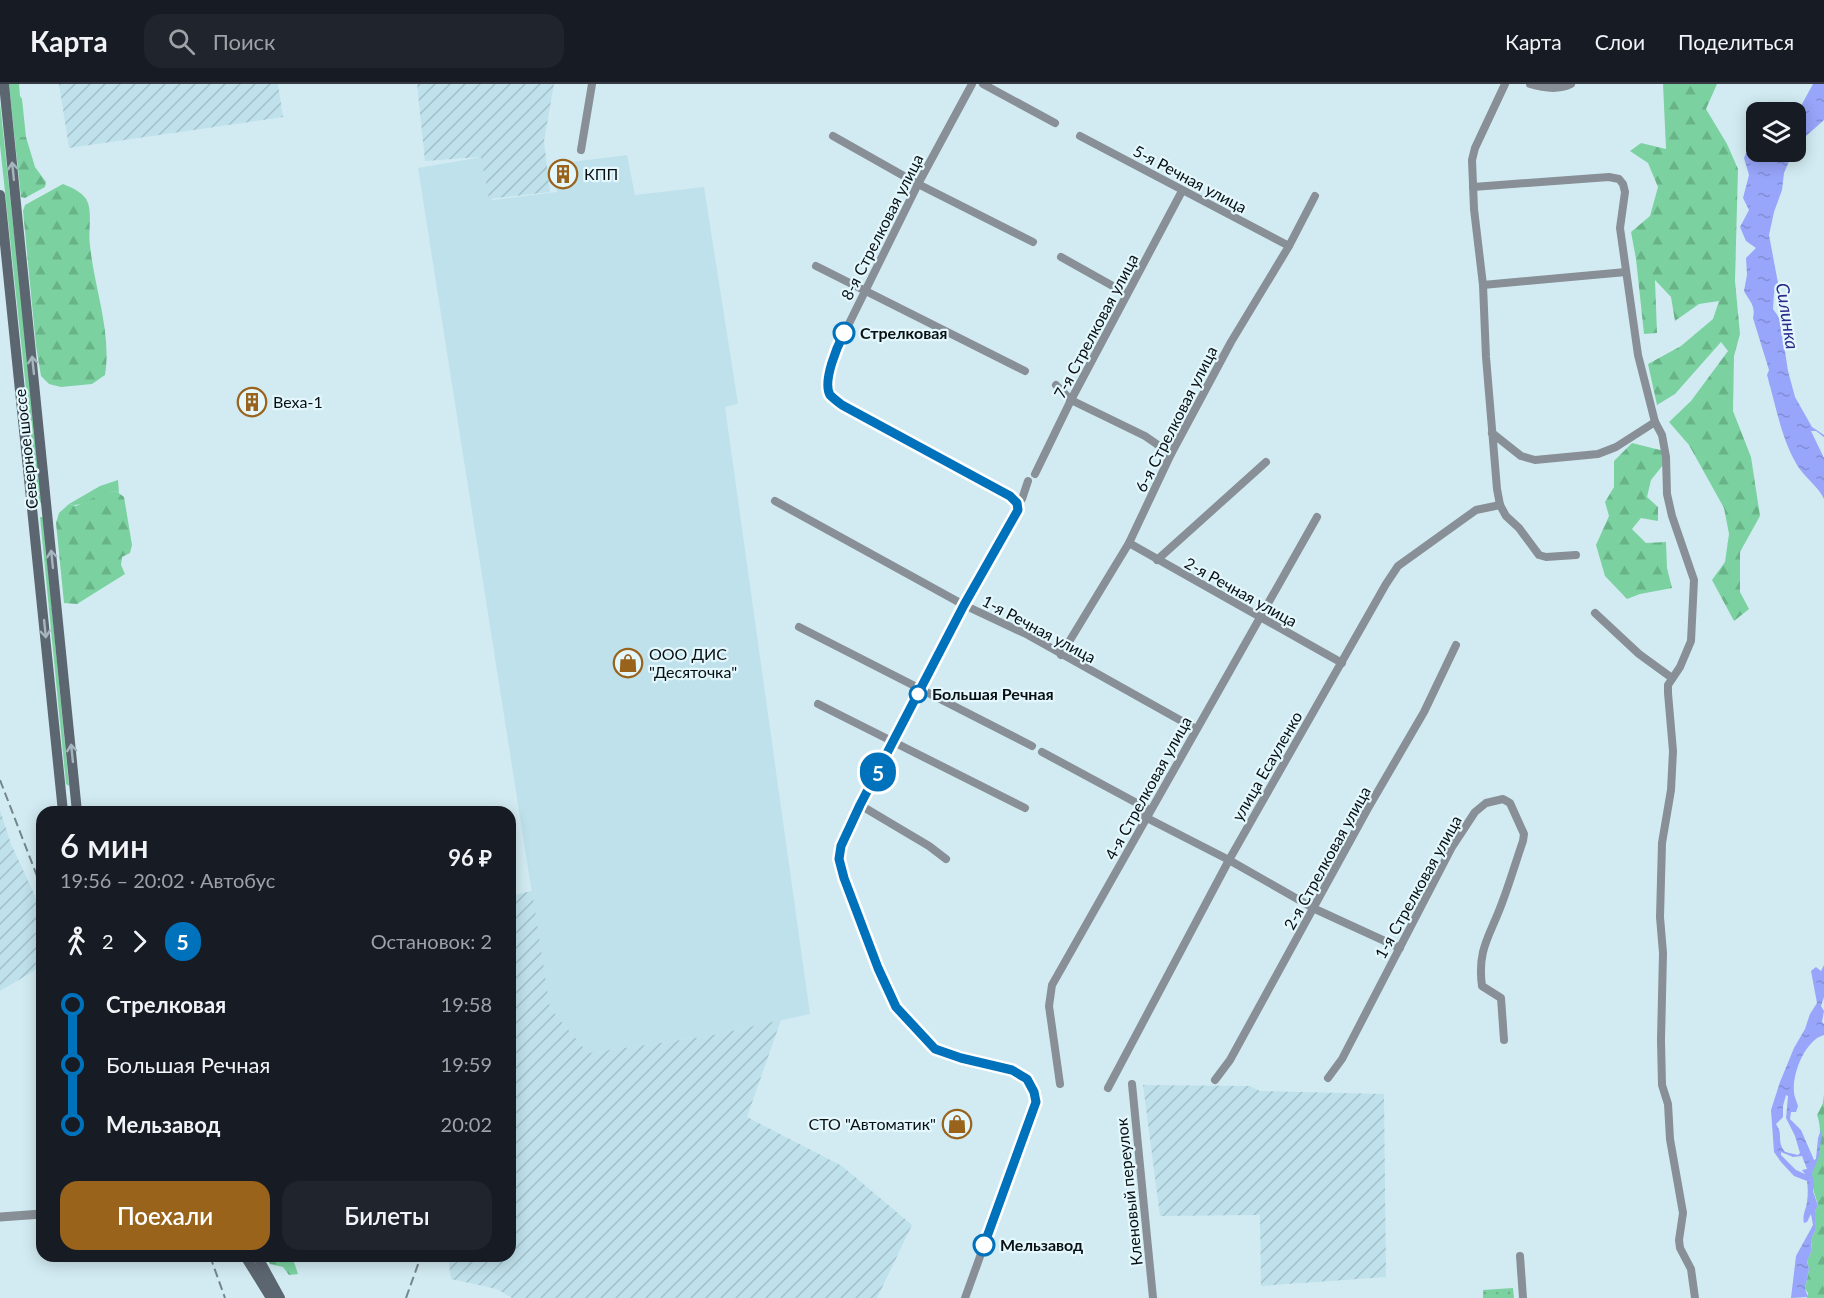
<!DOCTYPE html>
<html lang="ru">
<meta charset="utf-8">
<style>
body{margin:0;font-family:Lato,sans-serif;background:#20242c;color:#f1f3f6;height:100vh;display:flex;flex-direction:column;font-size:22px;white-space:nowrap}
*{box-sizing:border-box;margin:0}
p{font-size:20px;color:#9ea1a6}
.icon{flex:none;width:33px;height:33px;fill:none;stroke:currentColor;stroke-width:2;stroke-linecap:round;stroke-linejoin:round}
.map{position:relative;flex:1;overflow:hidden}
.sheet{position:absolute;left:36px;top:722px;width:480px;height:456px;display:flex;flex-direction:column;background:#171b24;border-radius:18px;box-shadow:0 3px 15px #0003}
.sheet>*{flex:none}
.badge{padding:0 12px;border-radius:20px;font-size:21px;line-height:39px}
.fabs{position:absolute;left:1746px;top:18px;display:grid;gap:12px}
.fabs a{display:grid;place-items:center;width:60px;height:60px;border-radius:12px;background:#171b24;box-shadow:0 3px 15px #0003;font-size:30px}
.map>.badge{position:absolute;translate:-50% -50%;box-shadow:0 0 0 3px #fff}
.legs{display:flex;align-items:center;gap:9px;height:66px;padding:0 24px;font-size:20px}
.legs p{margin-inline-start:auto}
.headline{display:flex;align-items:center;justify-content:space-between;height:102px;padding:0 24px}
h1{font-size:33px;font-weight:600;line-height:45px}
.cta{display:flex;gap:12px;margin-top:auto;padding:12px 24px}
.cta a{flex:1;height:69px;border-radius:18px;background:#99631c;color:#fff;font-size:24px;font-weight:600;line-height:69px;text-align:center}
.cta a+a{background:#20242c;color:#f1f3f6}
ul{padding:0 24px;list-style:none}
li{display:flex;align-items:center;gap:21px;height:60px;font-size:22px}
li i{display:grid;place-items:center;width:9px;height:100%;margin:0 8px;background:currentColor}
li i::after{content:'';width:15px;height:15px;margin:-8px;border:4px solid;border-radius:50%;background:#171b24}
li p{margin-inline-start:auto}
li:first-child i{background:linear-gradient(#0000 50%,currentColor 0)}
li:last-child i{background:linear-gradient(currentColor 50%,#0000 0)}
header{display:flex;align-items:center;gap:36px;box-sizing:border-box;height:84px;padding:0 30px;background:#171b24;border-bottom:2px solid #363941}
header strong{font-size:28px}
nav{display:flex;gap:33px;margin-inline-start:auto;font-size:21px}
.search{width:420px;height:54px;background:#20242c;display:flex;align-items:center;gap:15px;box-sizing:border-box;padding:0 21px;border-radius:18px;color:#9ea1a6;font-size:22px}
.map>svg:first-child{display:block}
.built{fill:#bfe1eb}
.industrial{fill:url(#industrial-furrows)}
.grass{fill:#7bd2a0}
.forest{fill:url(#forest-firs)}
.garden{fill:url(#garden-dots)}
.water{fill:url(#water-ripples);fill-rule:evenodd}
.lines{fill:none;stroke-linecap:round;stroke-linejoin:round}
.minor{stroke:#888f96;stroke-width:8}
.tertiary{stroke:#888f96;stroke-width:9}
.secondary{stroke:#5c6670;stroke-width:10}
.rail{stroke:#74858b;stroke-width:2;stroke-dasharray:9 4.5;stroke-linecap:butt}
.oneway{stroke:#a6b6be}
.line-1-casing{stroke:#fff;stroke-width:14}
.line-1{stroke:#0072bc;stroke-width:9}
.stop-1-dot{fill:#fff;stroke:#0072bc;stroke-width:3}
.labels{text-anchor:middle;stroke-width:4.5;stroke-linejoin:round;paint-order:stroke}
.poi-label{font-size:16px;fill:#081013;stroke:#e3f7fd;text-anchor:start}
.street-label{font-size:16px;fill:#081013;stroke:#e3f7fd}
.stop-label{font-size:16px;font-weight:bold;fill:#081013;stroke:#e3f7fd;text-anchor:start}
.water-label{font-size:18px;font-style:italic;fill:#2c2b8b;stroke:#e3f7fd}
</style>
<header>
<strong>Карта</strong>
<div class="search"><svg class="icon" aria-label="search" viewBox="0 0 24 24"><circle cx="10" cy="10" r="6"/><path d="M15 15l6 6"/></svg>Поиск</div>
<nav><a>Карта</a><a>Слои</a><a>Поделиться</a></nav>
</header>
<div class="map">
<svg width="1824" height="1214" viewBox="0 0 1824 1214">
<defs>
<pattern id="industrial-furrows" width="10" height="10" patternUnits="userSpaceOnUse" patternTransform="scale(1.5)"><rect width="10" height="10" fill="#bfe1eb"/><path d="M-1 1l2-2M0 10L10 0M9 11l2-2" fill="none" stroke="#a3c0c9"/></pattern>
<pattern id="forest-firs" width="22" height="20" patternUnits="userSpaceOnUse" patternTransform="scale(1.5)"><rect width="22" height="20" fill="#7bd2a0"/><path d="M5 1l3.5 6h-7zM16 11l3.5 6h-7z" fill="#69b389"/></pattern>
<pattern id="garden-dots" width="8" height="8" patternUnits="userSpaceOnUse" patternTransform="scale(1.5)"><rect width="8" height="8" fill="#7bd2a0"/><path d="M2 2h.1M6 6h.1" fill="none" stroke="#69b389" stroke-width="1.8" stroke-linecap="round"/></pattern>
<pattern id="water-ripples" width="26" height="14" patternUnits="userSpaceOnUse" patternTransform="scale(1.5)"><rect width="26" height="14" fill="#97a5fa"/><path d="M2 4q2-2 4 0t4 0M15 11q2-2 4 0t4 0" fill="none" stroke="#818dd5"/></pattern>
</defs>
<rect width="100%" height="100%" fill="#d2ebf2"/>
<polygon class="built" points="627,71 635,111 704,103 738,320 725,323 810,930 709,952 588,969 550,924 418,84 482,73 492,116 557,108 555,80"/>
<g class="industrial">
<polygon points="59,0 278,0 283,33 69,64"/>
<polygon points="417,0 554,0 544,57 550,108 489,115 481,73 425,77"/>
<polygon points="0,726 11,760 42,827 42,882 0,907"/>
<polygon points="532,807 550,924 588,969 709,952 781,936 747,1033 842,1082 912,1141 877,1214 512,1214 497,1205 451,1195 448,1172 510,1172 510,812"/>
<polygon points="1143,1001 1250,1002 1260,1007 1384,1010 1386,1193 1261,1202 1260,1131 1160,1132"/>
</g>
<g class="grass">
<polygon points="9,0 19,0 20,12 22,15 26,53 20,53 15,57"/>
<polygon points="0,19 43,417 41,419 38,417 0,61"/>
<path d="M 118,396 L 119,409 L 116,407 C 100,408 84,425 69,420 L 100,402 Z"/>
<polygon points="40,433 43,433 69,702 66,700"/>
</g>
<g class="forest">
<polygon points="1663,0 1717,0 1706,25 1727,60 1738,85 1735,197 1740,250 1734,272 1733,327 1751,373 1760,432 1740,468 1740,508 1749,525 1734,537 1712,496 1725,478 1729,450 1724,424 1689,361 1669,338 1691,317 1728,267 1721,258 1675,310 1657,321 1648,280 1681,262 1713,235 1719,217 1699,220 1675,237 1671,213 1655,196 1657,249 1644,250 1636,175 1631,148 1650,132 1658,103 1648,79 1630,67 1641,59 1666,65"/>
<polygon points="20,53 26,53 35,83 46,98 45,103 25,114 21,113 15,57"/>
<path d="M 63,100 C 72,104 84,108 88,119 C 92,131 88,148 90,161 C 94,204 112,248 105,291 L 92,300 L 61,303 L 49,300 L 41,292 L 36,262 L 23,127 L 25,121 Z"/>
<polygon points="1632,359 1664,367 1663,381 1651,396 1647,413 1658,423 1658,437 1641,434 1632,445 1646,459 1666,458 1667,484 1672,504 1640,510 1627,515 1605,492 1596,461 1609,432 1605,418 1614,403 1614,377"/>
<polygon points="116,407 124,413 132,461 130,469 122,473 121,481 125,490 77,520 64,519 56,439 59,429 69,420 76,422 106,408"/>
<path d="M 1824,1010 L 1824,1214 L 1807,1214 L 1808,1209 L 1805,1205 L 1809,1185 L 1807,1176 L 1811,1168 L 1812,1153 L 1815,1147 L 1815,1127 L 1818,1122 C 1816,1112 1810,1101 1812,1090 C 1817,1071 1824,1050 1817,1031 L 1823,1019 Z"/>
<polygon points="265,1172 305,1172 294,1178 298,1190 289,1191 283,1183 270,1180"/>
</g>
<polygon class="garden" points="1513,1204 1514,1214 1483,1214 1483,1206"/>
<g class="water">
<polygon points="1813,0 1824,0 1824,36 1796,61 1796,31"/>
<path d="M 1753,66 L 1766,75 L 1773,68 L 1793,68 L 1784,89 L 1782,106 L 1774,128 L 1769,151 L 1778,199 L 1774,209 L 1773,225 L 1780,235 L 1788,287 L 1795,313 L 1812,343 L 1824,351 L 1824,353 L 1816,347 L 1811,347 L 1824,374 L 1824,415 C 1818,402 1805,394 1797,381 C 1781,354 1776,322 1767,291 L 1769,286 L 1753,234 C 1756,221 1749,217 1744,207 L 1747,191 L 1746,174 L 1756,164 L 1746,157 L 1740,143 L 1749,126 L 1743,114 L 1749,91 L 1744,74 L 1746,69 Z"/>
<path d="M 1824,881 L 1824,913 L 1821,922 L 1824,927 L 1822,938 L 1824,940 L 1824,951 C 1805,956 1792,990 1794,1008 C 1794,1012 1797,1018 1798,1022 L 1796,1028 L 1791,1028 L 1790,1035 L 1801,1046 L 1814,1076 L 1816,1075 L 1818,1054 L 1821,1046 L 1822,1048 L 1819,1072 L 1812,1090 L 1814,1100 L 1813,1107 L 1818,1122 L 1815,1127 L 1815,1147 L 1812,1153 L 1811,1168 L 1807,1177 L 1809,1185 L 1805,1205 L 1808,1213 L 1791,1214 L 1796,1172 L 1813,1141 L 1811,1130 L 1807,1138 L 1804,1139 C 1802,1131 1806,1126 1807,1118 C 1808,1111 1808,1104 1807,1097 L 1794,1092 L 1781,1078 L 1774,1068 L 1771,1026 L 1780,998 L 1794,964 L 1805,945 L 1810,930 L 1817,919 L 1811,887 L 1816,883 L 1821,887 ZM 1786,1011 L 1788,1012 L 1786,1034 L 1795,1052 L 1800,1069 L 1798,1071 L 1785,1068 C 1776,1056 1784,1052 1776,1040 L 1783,1033 L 1783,1022 ZM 1781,1068 L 1793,1073 L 1802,1072 L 1807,1085 L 1802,1086 L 1805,1090 L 1796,1086 L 1781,1071 Z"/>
</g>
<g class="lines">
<g class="minor">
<polyline points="972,0 918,100 834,270 828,302 830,311 841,321 1010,412 1017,419"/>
<polyline points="983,0 1055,39"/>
<polyline points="1505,0 1475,64 1472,76 1474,125 1483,201 1486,273 1497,405 1500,421 1506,432 1519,444 1539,471 1546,473 1576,471"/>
<path d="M 1530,0 C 1543,4 1559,6 1571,0"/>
<polyline points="833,52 918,100 1033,158"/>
<polyline points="1080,52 1289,162"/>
<polyline points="581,66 592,0"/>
<polyline points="1473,103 1609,93 1619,95 1623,100 1625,108 1620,144 1638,271 1655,338 1662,351 1666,373 1667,410 1672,432 1694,496 1691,557 1680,583 1668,601 1668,609 1673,667 1671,706 1662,759 1660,833 1663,869 1661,956 1662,1001 1668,1020 1670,1055 1683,1129 1679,1156 1680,1164 1691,1185 1695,1214"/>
<polyline points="1061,173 1127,210"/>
<polyline points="816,182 1025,287"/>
<polyline points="1483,201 1626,188"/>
<polyline points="1056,301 1071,316 1145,352 1171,370"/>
<polyline points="1492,349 1521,372 1535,376 1598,370 1616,363 1655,338"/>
<polyline points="1035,390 1071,316 1182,107"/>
<polyline points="775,417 964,521 1028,551 1196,645"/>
<polyline points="1129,459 1342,579"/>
<polyline points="1157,476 1266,378"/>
<polyline points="1595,529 1639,570 1672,594"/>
<polyline points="799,543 1032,662"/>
<polyline points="1061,571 1129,459 1171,370 1231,258 1289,162 1315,112"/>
<polyline points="818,620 1025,724"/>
<polyline points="1042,668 1146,724 1145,733 1229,776 1315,825 1400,864"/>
<polyline points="860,721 929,762 946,775"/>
<path d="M 1328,994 L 1342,975 L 1452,763 L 1475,728 L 1486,719 L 1503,715 L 1510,719 L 1524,750 L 1523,757 C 1516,777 1510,798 1502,819 C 1490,852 1477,865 1482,902 L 1501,914 L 1504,956"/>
<polyline points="1215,996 1230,976 1367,726 1424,628 1456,561"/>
<polyline points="1060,1000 1049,922 1052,901 1317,433"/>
<polyline points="1132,1000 1153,1214"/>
<polyline points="1108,1004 1229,776 1386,500 1398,482 1476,426 1500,421"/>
<polyline points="1520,1172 1523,1214"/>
<polyline points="965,1214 1036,1018 1034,1008 1027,995 1012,986 961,974 935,965 896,923 878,884 844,793 839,775 841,762 860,721 964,521 1018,426 1017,419 1022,415 1028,397"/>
</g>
<polyline class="tertiary" points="0,1133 42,1130"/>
<g class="secondary">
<polyline points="4,0 77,728"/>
<polyline points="0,111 63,728"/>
<polyline points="245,1172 271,1214"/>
<polyline points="257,1172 280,1214"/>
</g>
<g class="rail">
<polyline points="0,696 42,805"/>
<polyline points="210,1172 225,1214"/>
<polyline points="406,1214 421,1172"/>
</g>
</g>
<defs><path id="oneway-shaft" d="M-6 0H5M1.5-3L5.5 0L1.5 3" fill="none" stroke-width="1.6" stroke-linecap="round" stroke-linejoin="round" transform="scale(1.5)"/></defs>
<g class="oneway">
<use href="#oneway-shaft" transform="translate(13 87) rotate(-96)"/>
<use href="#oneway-shaft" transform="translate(33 281) rotate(-96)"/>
<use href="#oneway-shaft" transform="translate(52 475) rotate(-96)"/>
<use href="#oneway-shaft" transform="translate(45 545) rotate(84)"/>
<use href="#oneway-shaft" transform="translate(72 669) rotate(-96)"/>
</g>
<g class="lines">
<g class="line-1-casing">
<path id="line-1" d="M 844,249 C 838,261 822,297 830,311 C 833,314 838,318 842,321 L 1010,412 L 1017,419 L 1018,426 L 964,521 L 860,721 L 841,762 L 839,775 L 844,794 L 878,884 L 896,923 L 935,965 L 961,974 L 1012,986 L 1027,995 L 1034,1008 L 1036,1018 L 984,1161"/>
</g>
<use href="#line-1" class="line-1"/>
</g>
<defs>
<g id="building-ring" transform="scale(1.5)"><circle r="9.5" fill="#e3f7fd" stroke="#99631c" stroke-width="1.5"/><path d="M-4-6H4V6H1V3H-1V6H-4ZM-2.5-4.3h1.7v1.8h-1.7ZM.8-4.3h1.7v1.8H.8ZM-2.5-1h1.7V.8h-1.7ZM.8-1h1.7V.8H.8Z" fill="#99631c"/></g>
<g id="shop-ring" transform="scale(1.5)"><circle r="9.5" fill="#e3f7fd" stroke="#99631c" stroke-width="1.5"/><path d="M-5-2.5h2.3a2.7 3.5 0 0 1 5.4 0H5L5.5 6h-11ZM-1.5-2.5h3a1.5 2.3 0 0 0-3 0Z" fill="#99631c"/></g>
</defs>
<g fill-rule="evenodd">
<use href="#building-ring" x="563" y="90"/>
<use href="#building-ring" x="252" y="318"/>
<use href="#shop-ring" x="628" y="579"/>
<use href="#shop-ring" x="957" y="1040"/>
</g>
<g class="stop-1-dot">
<circle cx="844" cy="249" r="10"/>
<circle cx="918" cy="610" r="8"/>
<circle cx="984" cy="1161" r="10"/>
</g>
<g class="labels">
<g class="poi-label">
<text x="584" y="96">КПП</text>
<text x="273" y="324">Веха-1</text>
<text x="649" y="576">ООО ДИС<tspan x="649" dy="18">"Десяточка"</tspan></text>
<text x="936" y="1046" text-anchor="end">СТО "Автоматик"</text>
</g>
<g class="street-label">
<text transform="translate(1190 95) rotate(28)" y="6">5-я Речная улица</text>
<text transform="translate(882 143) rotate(-63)" y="6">8-я Стрелковая улица</text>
<text transform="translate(1096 242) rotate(-62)" y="6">7-я Стрелковая улица</text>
<text transform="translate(1176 335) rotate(-63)" y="6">6-я Стрелковая улица</text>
<text transform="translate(26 365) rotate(-96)" y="6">Северное шоссе</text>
<text transform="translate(1241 508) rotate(29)" y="6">2-я Речная улица</text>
<text transform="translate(1039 545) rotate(28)" y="6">1-я Речная улица</text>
<text transform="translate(1267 682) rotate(-60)" y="6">улица Есауленко</text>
<text transform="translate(1148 704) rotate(-61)" y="6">4-я Стрелковая улица</text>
<text transform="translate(1327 774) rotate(-61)" y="6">2-я Стрелковая улица</text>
<text transform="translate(1418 803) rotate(-61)" y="6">1-я Стрелковая улица</text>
<text transform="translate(1129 1108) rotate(-96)" y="6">Кленовый переулок</text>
</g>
<g class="stop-label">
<text x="860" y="255">Стрелковая</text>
<text x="932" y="616">Большая Речная</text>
<text x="1000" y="1167">Мельзавод</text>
</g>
<g class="water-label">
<text transform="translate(1787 232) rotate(81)" y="6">Силинка</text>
</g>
</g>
</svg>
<div class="fabs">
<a><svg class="icon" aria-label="layers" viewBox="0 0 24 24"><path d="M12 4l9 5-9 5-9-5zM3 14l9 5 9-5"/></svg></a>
</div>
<b class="badge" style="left:878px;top:688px;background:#0072bc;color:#fff">5</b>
<section class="sheet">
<div class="headline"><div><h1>6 мин</h1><p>19:56 – 20:02 · Автобус</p></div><b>96 ₽</b></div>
<div class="legs"><svg class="icon" aria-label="walk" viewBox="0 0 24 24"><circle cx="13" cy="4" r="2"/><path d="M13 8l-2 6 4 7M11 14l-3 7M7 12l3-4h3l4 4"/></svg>2<svg class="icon" aria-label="forward" viewBox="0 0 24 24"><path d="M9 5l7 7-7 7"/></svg><b class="badge" style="background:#0072bc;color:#fff">5</b><p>Остановок: 2</p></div>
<ul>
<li><i style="color:#0072bc"></i><b>Стрелковая</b><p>19:58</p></li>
<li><i style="color:#0072bc"></i><span>Большая Речная</span><p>19:59</p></li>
<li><i style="color:#0072bc"></i><b>Мельзавод</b><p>20:02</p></li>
</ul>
<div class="cta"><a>Поехали</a><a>Билеты</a></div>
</section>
</div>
